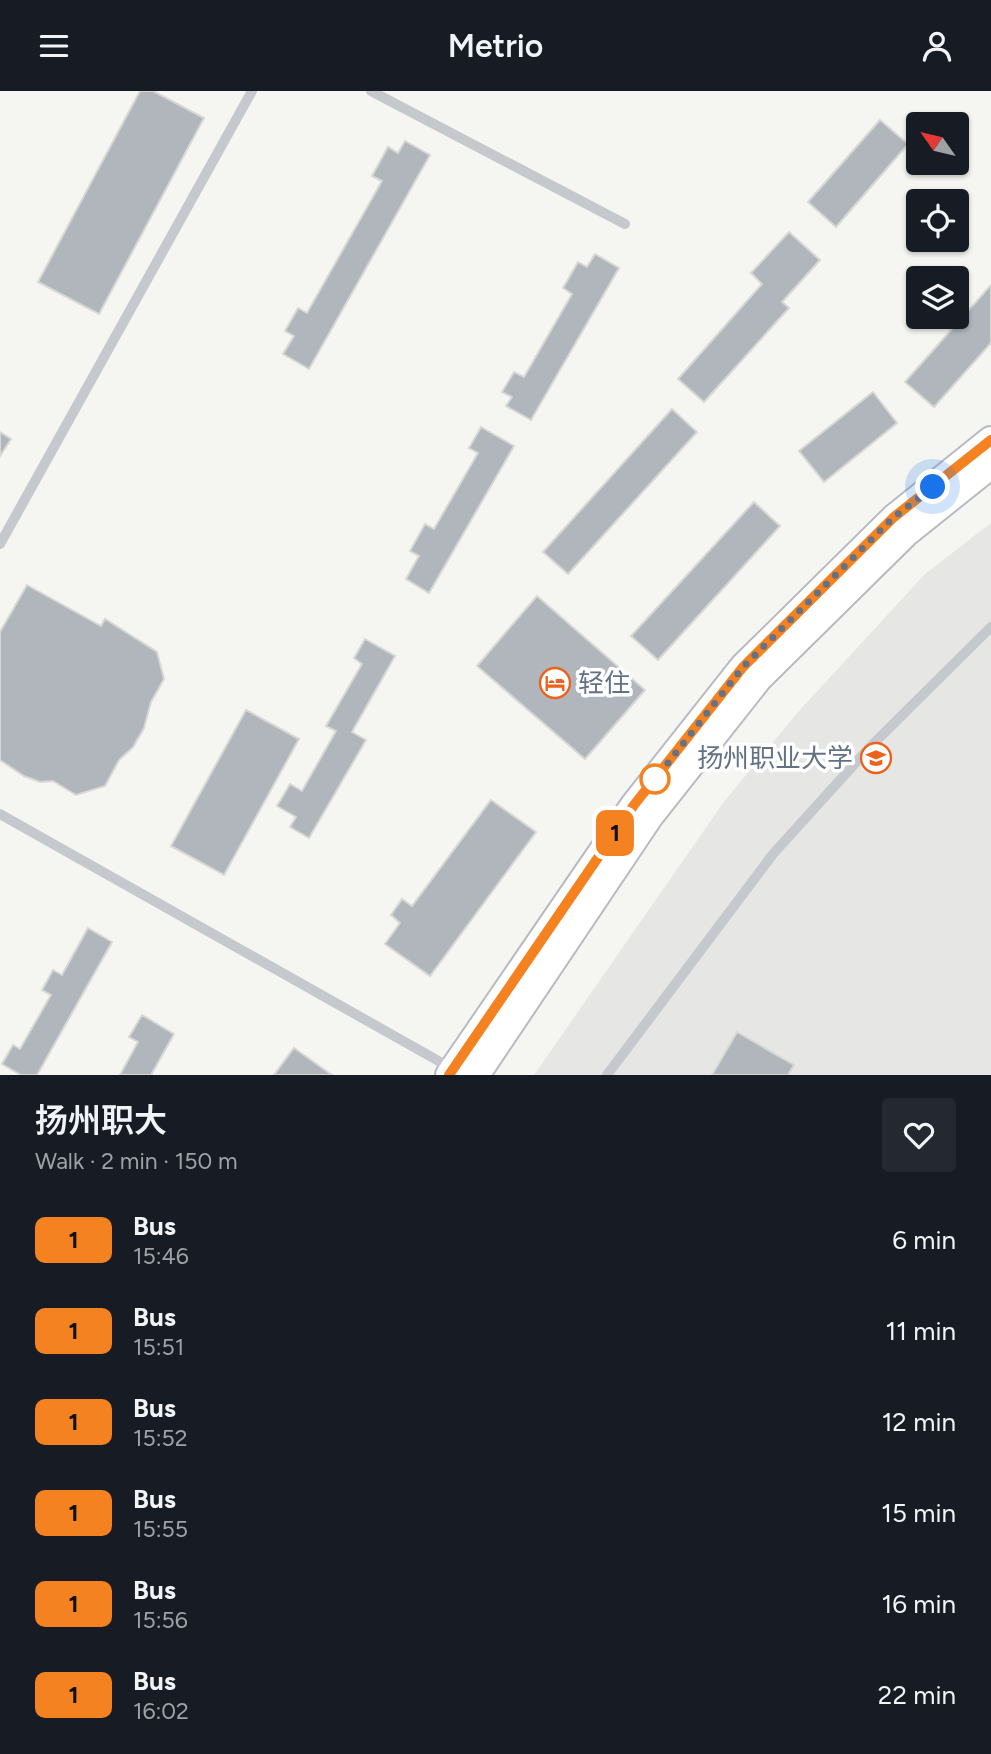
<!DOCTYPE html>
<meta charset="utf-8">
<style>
body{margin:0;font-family:Figtree,"Noto Sans SC",sans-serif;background:#242831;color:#f1f3f6;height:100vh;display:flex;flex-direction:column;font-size:26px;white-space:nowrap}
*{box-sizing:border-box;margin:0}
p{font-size:23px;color:#9ea1a6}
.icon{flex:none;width:38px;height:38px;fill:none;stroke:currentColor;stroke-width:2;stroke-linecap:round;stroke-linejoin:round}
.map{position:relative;height:984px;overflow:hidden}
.sheet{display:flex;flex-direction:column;background:#171b24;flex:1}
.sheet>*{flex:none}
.badge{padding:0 14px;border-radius:10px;font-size:24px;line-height:46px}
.needle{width:46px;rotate:304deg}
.buttons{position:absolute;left:906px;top:21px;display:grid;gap:14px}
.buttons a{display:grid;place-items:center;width:63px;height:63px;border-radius:7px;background:#171b24;box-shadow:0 2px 5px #0004;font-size:35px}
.you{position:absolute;width:35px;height:35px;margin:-18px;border:5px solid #fff;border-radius:50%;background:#1a73e8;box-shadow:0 0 0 10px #1a73e833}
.map>.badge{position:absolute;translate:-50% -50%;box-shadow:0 0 0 4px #fff}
.round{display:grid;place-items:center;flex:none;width:74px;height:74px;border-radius:7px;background:#242831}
.summary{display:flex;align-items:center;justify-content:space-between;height:119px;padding:0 35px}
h1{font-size:33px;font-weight:600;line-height:52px}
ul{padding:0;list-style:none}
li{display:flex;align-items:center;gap:21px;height:91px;padding:0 35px}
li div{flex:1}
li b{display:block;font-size:26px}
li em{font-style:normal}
li .badge{min-width:77px;font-weight:700;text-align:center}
header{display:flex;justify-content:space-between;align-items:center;height:91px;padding:0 35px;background:#171b24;font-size:32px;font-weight:600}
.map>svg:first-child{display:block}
.built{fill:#e6e7e5}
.building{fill:#b0b6bc;stroke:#d7d7d4;stroke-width:2}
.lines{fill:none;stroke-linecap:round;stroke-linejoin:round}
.secondary-casing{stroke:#b7bbc1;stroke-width:30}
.lane{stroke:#c5c8cc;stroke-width:10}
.secondary{stroke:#fff;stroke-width:26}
.line-casing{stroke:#fff;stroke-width:16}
.line{stroke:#f58220;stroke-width:10}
.walk{stroke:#637285;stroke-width:7;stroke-dasharray:0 12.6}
.stop-dot{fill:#fff;stroke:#f58220;stroke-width:3.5}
.labels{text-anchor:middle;stroke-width:7;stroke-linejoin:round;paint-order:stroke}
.poi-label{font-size:26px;fill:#637285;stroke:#fff;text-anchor:start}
</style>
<header><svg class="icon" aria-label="menu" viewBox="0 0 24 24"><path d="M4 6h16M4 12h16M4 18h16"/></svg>Metrio<svg class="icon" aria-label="person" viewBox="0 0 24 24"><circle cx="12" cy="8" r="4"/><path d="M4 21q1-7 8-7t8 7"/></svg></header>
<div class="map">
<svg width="991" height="984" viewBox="0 0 991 984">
<rect width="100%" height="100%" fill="#f5f6f1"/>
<polygon class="built" points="991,432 991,984 534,984 723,712 798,621 925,483"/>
<g class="building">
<polygon points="140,0 153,0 204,27 99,223 38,191"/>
<polygon points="880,29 908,53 836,136 808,111"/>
<polygon points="405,50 430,64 309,278 283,263 294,245 285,240 298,217 307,222 382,90 372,85 388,56 398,62"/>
<polygon points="789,141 820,169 782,211 789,217 704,311 678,288 762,193 751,182"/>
<polygon points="595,163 619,177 531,329 506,315 512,306 502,301 514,281 524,286 572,203 563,197 578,171 587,176"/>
<polygon points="991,194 991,252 934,316 905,291"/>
<polygon points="873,301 897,332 824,391 799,360"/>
<polygon points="672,318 697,341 568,483 543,461"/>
<polygon points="481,336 514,355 429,502 406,488 419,465 410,460 425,433 434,438 478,362 469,357"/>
<polygon points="0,341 11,348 0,365"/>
<polygon points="754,411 780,435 658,569 631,545"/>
<polygon points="27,494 101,535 105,528 157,561 164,588 151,611 144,637 133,656 119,669 105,695 76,704 53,690 40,691 24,685 0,669 0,541"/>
<polygon points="537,505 645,599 585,668 477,575"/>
<polygon points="365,548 395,565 352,641 366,649 309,747 290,736 296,726 277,715 290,693 302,700 336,640 326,635 362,573 354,567"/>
<polygon points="246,619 299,648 224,784 171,755"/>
<polygon points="491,709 536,741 430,885 385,853 400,832 391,824 402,808 412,815"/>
<polygon points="88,837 112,851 37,984 21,984 2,973 13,954 20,958 51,904 42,899 53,879 62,884"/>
<polygon points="142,924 174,943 151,984 120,984 138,951 129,946"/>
<polygon points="737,941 794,974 788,984 712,984"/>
<polygon points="294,957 332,984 274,984"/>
</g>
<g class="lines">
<g class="secondary-casing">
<g id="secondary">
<polyline points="449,984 634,714 743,576 894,427 991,349"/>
<polyline points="476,984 650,725 759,587 906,442 991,374"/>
</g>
</g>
<g class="lane">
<polyline points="371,0 625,133"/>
<polyline points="0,453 252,0"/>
<polyline points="0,723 451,977"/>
<polyline points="607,984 773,763 869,657 991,536"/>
</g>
<use href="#secondary" class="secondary"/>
</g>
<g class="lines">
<g class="line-casing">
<polyline id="line" points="449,984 634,714 743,576 894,426 991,349"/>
</g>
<use href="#line" class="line"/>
<polyline class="walk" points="655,688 650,695 743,576 894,426 933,396"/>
</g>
<defs>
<g id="hotel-ring" transform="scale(1.575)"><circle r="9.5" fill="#fff" stroke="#ed621a" stroke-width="1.5"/><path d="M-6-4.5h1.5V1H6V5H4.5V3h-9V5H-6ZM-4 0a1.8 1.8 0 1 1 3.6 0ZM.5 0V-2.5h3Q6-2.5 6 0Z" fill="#ed621a"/></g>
<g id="university-ring" transform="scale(1.575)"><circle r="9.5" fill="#fff" stroke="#ed621a" stroke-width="1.5"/><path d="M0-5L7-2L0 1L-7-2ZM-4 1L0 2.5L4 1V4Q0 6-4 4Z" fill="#ed621a"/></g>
</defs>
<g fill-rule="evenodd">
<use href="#hotel-ring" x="555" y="592"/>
<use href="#university-ring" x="876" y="667"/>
</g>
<circle class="stop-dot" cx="655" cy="688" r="14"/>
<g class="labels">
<g class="poi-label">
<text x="578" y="601">轻住</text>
<text x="853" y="676" text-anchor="end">扬州职业大学</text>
</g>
</g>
</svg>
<div class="buttons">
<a><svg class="needle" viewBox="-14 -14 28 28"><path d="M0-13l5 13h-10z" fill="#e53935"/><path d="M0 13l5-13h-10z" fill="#9ea1a6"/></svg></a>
<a><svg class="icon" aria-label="locate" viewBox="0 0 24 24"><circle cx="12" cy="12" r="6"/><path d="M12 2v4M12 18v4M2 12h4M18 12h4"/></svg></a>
<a><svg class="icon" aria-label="layers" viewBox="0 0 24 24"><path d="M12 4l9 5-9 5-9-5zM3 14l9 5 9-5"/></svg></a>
</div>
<div class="you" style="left:933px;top:396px"></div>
<b class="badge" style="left:615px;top:742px;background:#f58220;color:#111">1</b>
</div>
<section class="sheet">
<div class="summary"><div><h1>扬州职大</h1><p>Walk · 2 min · 150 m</p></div><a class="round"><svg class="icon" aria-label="heart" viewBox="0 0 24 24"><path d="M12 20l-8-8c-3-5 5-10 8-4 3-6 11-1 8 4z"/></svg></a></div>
<ul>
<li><span class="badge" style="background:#f58220;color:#111">1</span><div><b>Bus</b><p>15:46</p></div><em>6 min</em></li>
<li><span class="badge" style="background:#f58220;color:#111">1</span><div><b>Bus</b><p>15:51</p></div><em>11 min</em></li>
<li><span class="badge" style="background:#f58220;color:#111">1</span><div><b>Bus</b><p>15:52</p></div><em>12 min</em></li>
<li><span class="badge" style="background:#f58220;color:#111">1</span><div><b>Bus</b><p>15:55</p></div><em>15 min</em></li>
<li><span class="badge" style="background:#f58220;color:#111">1</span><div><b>Bus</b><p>15:56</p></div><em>16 min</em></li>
<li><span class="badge" style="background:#f58220;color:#111">1</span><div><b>Bus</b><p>16:02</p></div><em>22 min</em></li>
</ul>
</section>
